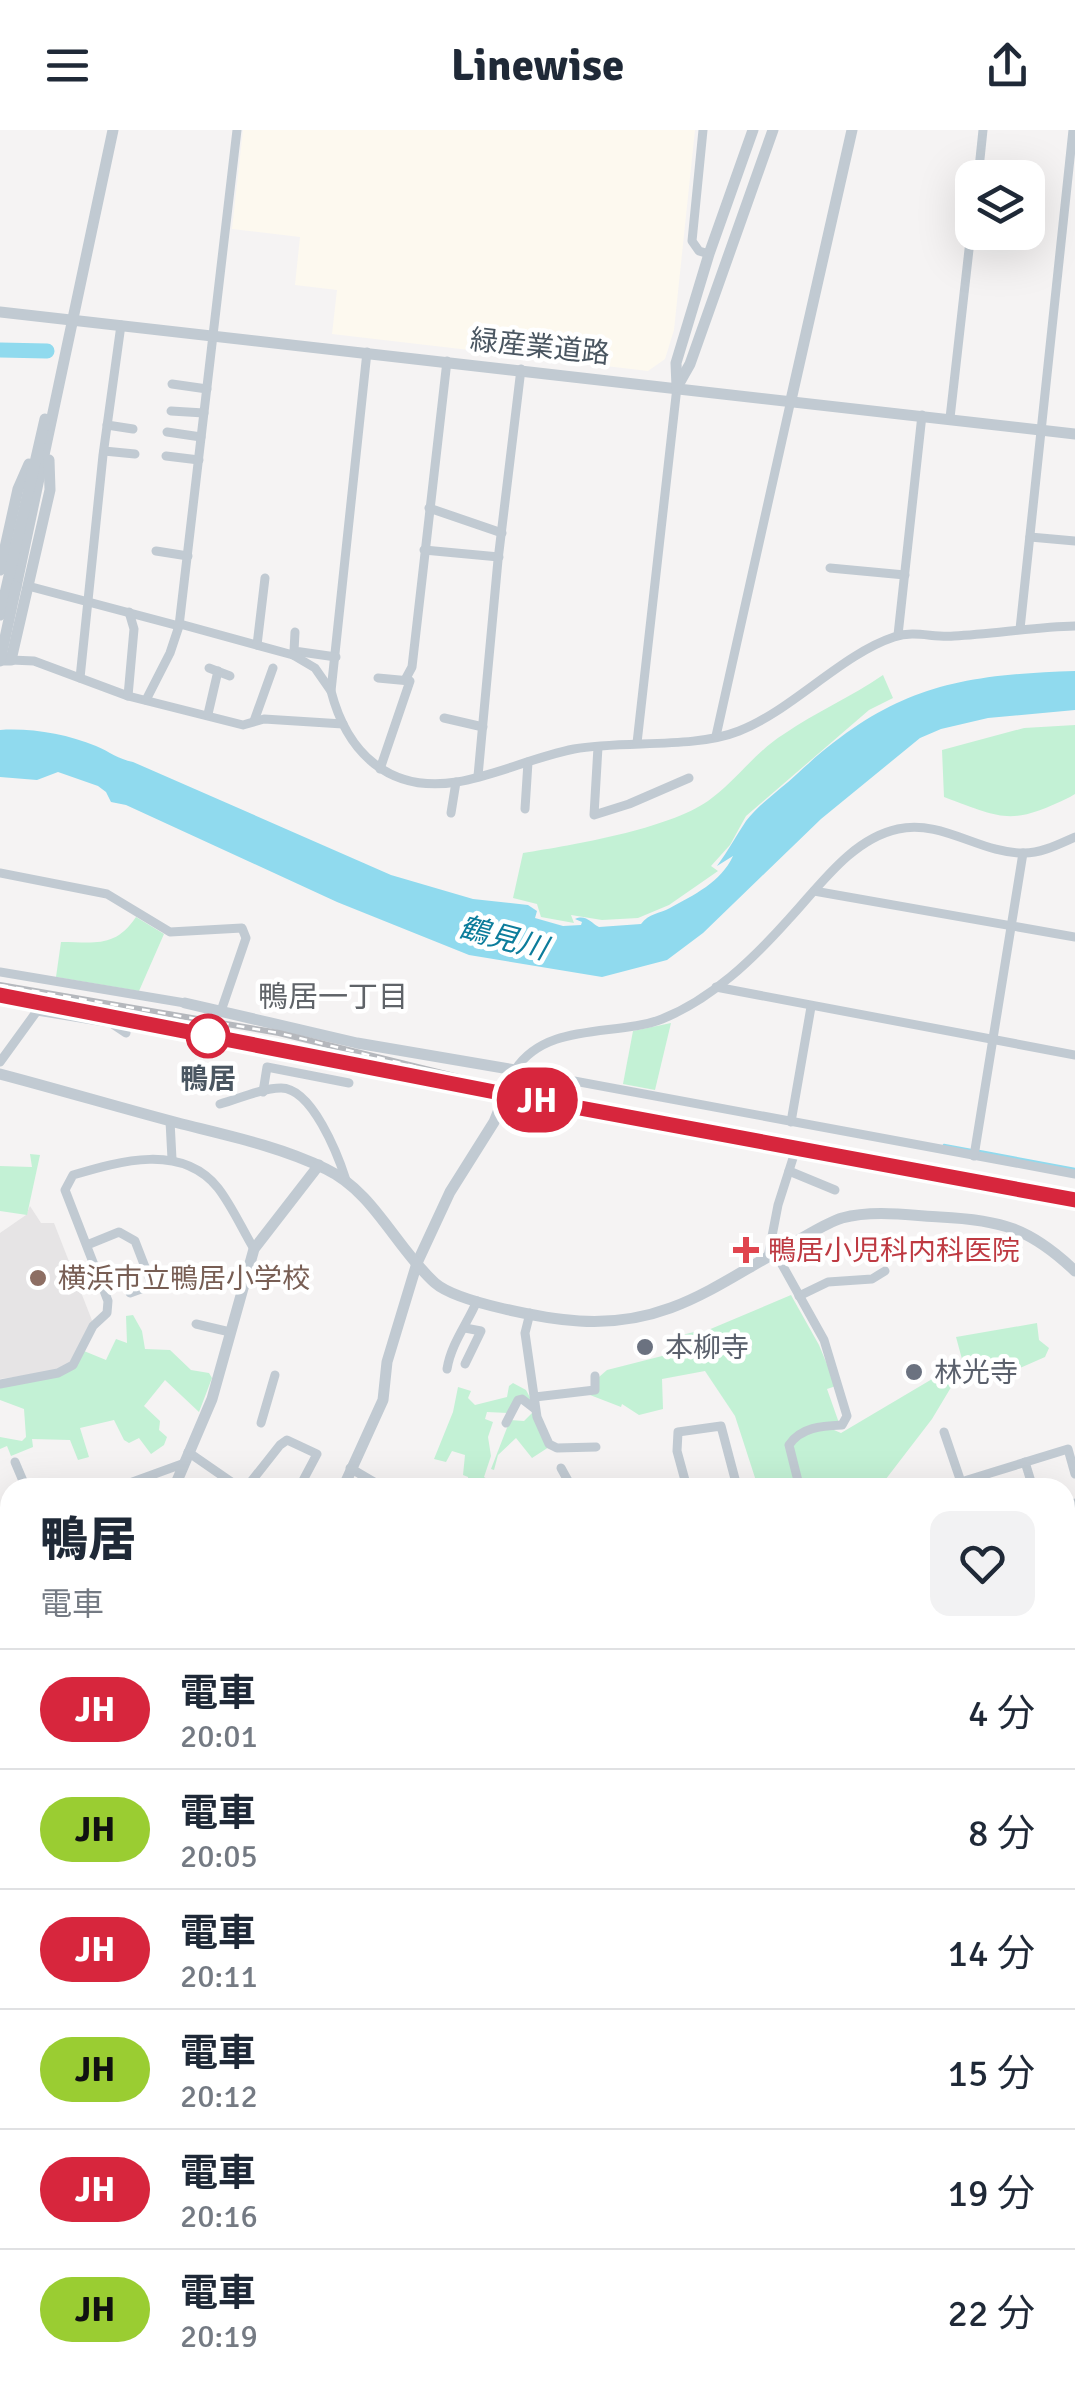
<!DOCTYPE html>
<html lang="ja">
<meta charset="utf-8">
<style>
body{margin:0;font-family:Signika,"Noto Sans JP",sans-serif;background:#f2f2f3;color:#1f2937;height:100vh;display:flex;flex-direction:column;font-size:38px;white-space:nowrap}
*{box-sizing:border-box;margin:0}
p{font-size:32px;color:#747a83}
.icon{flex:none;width:55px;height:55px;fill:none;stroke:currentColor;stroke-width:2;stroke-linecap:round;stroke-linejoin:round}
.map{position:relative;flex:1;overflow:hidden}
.panel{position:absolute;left:0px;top:1348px;width:1075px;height:912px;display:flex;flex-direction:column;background:#fff;border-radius:30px 30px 0 0;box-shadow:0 10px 40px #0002}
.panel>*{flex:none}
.badge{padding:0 20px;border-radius:32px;font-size:35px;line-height:65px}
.buttons{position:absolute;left:955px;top:30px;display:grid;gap:20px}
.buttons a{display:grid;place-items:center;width:90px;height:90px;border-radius:20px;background:#fff;box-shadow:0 10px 40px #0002;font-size:50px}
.map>.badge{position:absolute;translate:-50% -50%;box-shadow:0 0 0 5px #fff}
.round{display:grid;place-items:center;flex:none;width:105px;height:105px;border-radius:20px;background:#f2f2f3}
.head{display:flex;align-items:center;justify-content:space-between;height:170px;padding:0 40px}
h1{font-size:48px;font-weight:800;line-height:75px}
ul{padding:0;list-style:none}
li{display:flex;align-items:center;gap:30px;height:120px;padding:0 40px;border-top:2px solid #e0e1e3}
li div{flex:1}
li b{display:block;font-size:38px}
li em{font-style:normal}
li .badge{min-width:110px;font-weight:700;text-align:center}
header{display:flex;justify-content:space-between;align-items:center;height:130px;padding:0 40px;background:#fff;font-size:45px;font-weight:800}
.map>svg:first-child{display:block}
.commercial{fill:#fdf9ef}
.education{fill:#e6e4e5}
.green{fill:#c3f1d5}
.water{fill:#90daee}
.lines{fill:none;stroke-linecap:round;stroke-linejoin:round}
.stream{stroke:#90daee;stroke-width:2.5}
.river{stroke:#90daee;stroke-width:15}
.minor{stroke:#c1cad2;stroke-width:9}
.tertiary{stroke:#c1cad2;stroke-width:11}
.rail-casing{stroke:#b5b8bd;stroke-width:6}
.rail{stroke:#fff;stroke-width:2.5;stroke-dasharray:8;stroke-linecap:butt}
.tertiary-bridge{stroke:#c1cad2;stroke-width:11}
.line-casing{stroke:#fff;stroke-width:22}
.line{stroke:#d7263d;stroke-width:15}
.stop-dot{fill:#fff;stroke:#d7263d;stroke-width:5}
.health-dot{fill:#e0444e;stroke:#fff;stroke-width:4}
.education-dot{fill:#8d6e63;stroke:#fff;stroke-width:4}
.worship-dot{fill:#6b7280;stroke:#fff;stroke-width:4}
.labels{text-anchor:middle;stroke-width:9;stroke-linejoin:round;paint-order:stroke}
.street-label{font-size:28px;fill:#4a5661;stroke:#fff}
.stop-label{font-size:28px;font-weight:bold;fill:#4a5661;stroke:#fff}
.health-label{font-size:28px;fill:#be3a42;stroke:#fff;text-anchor:start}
.education-label{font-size:28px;fill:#785e54;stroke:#fff;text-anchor:start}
.worship-label{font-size:28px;fill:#5b616d;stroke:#fff;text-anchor:start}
.water-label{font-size:30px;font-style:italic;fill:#0c7c9b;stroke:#fff}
.neighbourhood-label{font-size:30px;fill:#5f6368;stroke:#fff}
</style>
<header><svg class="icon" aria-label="menu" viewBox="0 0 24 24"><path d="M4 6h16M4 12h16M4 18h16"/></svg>Linewise<svg class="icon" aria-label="share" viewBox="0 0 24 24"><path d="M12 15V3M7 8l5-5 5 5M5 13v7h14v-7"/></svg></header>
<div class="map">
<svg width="1075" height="2259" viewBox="0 0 1075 2259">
<rect width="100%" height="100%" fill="#f5f3f3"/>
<polygon class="commercial" points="243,0 695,0 674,200 665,229 648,241 332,204 337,160 295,155 300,107 232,99"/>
<polygon class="education" points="30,1076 41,1093 54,1093 93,1193 71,1235 57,1241 0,1249 0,1103 26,1085"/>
<g class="green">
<path d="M 883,545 L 893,568 L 869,580 L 746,686 L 730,715 L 711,736 L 718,741 L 669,775 L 638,788 L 602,790 L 571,785 L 574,793 L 541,787 L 537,774 L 513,768 L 523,723 C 573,715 668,699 708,671 C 736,651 755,622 784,604 C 816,582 851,567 883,545 Z"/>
<path d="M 1075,595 L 1075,664 L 1070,667 C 1010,696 1004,689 944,667 L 942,620 L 1024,598 Z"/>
<path d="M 136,787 L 164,804 L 139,861 L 56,847 L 61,812 C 96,812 115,818 136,787 Z"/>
<polygon points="671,893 655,960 623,954 633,901"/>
<polygon points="30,1024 40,1025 27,1085 0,1081 0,1036 32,1037"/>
<polygon points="791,1165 819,1215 836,1256 827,1259 839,1293 834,1300 841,1303 944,1242 953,1254 932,1289 879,1358 758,1357 735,1286 705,1241 662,1249 663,1279 639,1285 622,1274 621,1277 590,1265 599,1247 607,1240 670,1224 666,1209 698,1201 701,1203"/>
<polygon points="133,1185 142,1201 145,1219 170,1220 191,1240 209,1243 212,1248 199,1282 165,1250 144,1276 160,1291 159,1300 167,1307 164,1315 151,1324 139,1308 129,1313 124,1310 114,1290 80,1298 89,1327 78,1330 70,1310 32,1309 33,1317 11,1326 7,1316 0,1319 0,1307 22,1311 26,1307 24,1279 0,1270 0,1255 59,1245 84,1221 106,1230 116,1209 127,1213 126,1186"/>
<polygon points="1037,1193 1039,1210 1049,1218 1045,1227 986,1253 982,1242 966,1244 956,1207"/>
<polygon points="513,1253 526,1260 533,1273 515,1268 508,1283 487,1282 485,1289 493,1292 488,1307 491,1326 484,1347 499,1357 469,1357 468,1347 463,1345 465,1325 452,1321 446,1332 434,1329 453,1282 458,1257 471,1261 468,1268 475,1275 507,1267 509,1256"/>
<polygon points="533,1282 549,1317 532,1328 516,1308 498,1325 494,1340 491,1339 510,1290 524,1291"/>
</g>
<path class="water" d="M 1075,541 L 1075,580 L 988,588 L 941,599 L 920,608 L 821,689 L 703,803 L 667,830 L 602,847 L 469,825 L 337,772 L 126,675 L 111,672 L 106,662 L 98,656 L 58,642 L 37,650 L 0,647 L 0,600 C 32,598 66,604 96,616 C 110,622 118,629 133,632 L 391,745 L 473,769 L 528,775 L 537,781 L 535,788 L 563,796 L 581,795 L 582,792 L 575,789 C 586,784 591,793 599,797 L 641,794 C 649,783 659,784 670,778 C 694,765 721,752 733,726 L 717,736 C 728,721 736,706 746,691 C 759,674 781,659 797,644 C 889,559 952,545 1075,541 Z"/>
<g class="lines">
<g class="stream">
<polyline points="944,1015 971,1020"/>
<polyline points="979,1021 1075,1039"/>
</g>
<polyline class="river" points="0,220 47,221"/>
<g class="minor">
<polyline points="703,0 692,111 699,121 709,124"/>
<polyline points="978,48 983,0"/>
<path d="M 367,222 L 331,561 C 347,623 389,663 457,652 C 497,645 534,627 574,619 C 624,610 694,619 739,601 C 791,581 842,524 894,507 C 915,500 933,508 954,506 C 994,504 1034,497 1075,496"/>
<polyline points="172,254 207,259"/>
<polyline points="171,281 204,283"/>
<polyline points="950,288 972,93"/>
<polyline points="107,295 133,299"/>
<polyline points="167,302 201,307"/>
<polyline points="104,321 135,324"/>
<polyline points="166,326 199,330"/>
<polyline points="429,378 502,403"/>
<polyline points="1030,407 1075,411"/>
<polyline points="424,420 499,427"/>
<polyline points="156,421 188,426"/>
<polyline points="830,438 905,445"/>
<polyline points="28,456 179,496"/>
<polyline points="180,494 293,525 294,521"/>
<polyline points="1020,499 1073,0"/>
<polyline points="295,502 294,521 336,527"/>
<polyline points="898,505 922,285"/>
<polyline points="257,515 265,448"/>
<polyline points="293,525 315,538 331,561"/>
<polyline points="11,530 34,531 128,566 243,595 264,589 343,594"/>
<polyline points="209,538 230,546"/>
<polyline points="80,548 103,325 121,195"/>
<polyline points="378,548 410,551 380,639"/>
<polyline points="405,550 412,537 447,231"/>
<polyline points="128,566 134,499 129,482"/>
<polyline points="146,570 170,523 179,496 237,0"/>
<polyline points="208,584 218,541"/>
<polyline points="444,588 483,597"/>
<polyline points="254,591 273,538"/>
<polyline points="716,606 791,270"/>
<polyline points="637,613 677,257"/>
<polyline points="598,617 594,685 629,674 689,648"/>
<polyline points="478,646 498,430 521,239"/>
<polyline points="525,679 528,632"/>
<polyline points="451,683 456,652"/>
<path d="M 1075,707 C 1059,714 1042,723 1024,723 C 981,724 942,689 898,699 C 851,709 819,757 788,790 C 753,829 712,869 662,889 C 616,907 547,891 515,940 L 1075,1044"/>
<polyline points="0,743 107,764 170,802 242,798 246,808 221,881"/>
<polyline points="814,761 1075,807"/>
<polyline points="0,842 185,873"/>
<polyline points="716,857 1075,925"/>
<polyline points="0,932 37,881 111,893 126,903"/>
<polyline points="263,962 267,937 349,953"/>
<path d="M 220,974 C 239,969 262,958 281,958 C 312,958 338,1025 346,1050"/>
<polyline points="170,991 172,1029"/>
<polyline points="791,992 811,877"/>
<polyline points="974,1026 1023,723"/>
<polyline points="789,1041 835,1060"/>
<polyline points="87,1115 119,1102 135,1111 152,1155 130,1163"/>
<path d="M 775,1122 L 824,1210 L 847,1286 L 842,1295 C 822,1296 801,1297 789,1315 L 799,1355 L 793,1357"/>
<polyline points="768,1127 778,1075 794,1025"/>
<polyline points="799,1166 828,1152 872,1149 885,1141"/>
<polyline points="530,1183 525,1203 537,1287 549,1314 557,1318 596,1317"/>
<polyline points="196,1194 230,1202"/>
<polyline points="465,1234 481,1201 465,1198"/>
<path d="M 447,1239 C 451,1214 467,1194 477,1171"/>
<path d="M 0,1254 L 58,1243 L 73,1235 L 93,1196 L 107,1183 L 108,1171 L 65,1060 L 73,1045 C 120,1031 182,1013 218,1058 C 232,1076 242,1099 254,1119"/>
<polyline points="535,1267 595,1260 595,1246"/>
<polyline points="261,1293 275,1245"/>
<polyline points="506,1293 518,1270 522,1269 535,1279"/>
<polyline points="944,1302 961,1352 1068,1319 1075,1344"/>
<polyline points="188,1322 240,1358"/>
<polyline points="15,1332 26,1358"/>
<polyline points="1025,1332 1033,1358"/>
<polyline points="350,1338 384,1358"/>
<polyline points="561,1338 572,1358"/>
<polyline points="116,1358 182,1334"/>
<polyline points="246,1358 280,1315 287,1310 317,1324 299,1358"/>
<polyline points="683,1358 686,1354 677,1321 678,1302 721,1296 735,1349 733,1358"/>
<polyline points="1065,1376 1075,1373"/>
<polyline points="0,1400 10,1408"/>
<polyline points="0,1439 10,1427"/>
<polyline points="1065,1462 1075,1493"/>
<polyline points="7,1548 10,1549"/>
<polyline points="1065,1612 1075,1609"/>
<polyline points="1065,1618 1075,1651"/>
<polyline points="0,1658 10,1647"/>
<polyline points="0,1668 10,1676"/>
<polyline points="1065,1697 1075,1699"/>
<polyline points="1065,1750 1075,1750"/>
<polyline points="0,1773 10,1777"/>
<polyline points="10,1791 10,1802"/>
<polyline points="1065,1895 1075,1898"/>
<polyline points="0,1945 10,1953"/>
<polyline points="0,1997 10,2006"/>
<polyline points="1065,1997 1075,2000"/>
<polyline points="0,2020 10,2009"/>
<polyline points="1065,2060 1075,2060"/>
<polyline points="1065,2107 1075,2107"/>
<polyline points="0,2144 10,2139"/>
<polyline points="1065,2155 1075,2155"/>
<polyline points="1065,2200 1075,2199"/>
<polyline points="139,2250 147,2255 150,2250"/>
<polyline points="311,2250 318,2252"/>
<polyline points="868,2250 876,2259"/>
<polyline points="919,2250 928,2259"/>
<polyline points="982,2250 992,2259"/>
<polyline points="1054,2250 1064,2259"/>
<polyline points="82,2259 86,2250"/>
<polyline points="201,2259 207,2250"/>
<polyline points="372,2259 379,2250"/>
</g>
<g class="tertiary">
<polyline points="0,182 1075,304"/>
<polyline points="677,257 690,234 773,0"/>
<polyline points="677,257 676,233 709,124 753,0"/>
<polyline points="791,270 852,0"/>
<polyline points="0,440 18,359 29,334"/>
<polyline points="16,457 113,0"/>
<polyline points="0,485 45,289"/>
<polyline points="0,530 11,530 50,360 49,330"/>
<polyline points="185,873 357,913 515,940 494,992 450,1062 417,1133 387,1232 383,1270 343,1358"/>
<path d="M 0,944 C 61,960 121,978 182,994 C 230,1006 281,1017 326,1039 C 374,1062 396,1118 435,1153 C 458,1173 547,1189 579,1191 C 671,1197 720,1151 795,1112 C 810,1104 826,1093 842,1088 C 873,1080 907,1085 940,1087 C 1001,1090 1030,1098 1075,1141"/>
<polyline points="174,1358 212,1269 254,1119 319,1035"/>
<polyline points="0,1709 10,1699"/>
<polyline points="1065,1860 1075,1826"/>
<polyline points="0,1876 10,1890"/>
<polyline points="1065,1946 1075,1948"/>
<polyline points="533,2250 546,2259"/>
</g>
<g class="rail-casing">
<g id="rail">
<polyline points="0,855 279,903 507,959 1075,1065"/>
<polyline points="152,895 338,931"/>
</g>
</g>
<use href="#rail" class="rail"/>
<polyline class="tertiary-bridge" points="0,531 16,457"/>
</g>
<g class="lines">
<g class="line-casing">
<polyline id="line" points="0,865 505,964 1075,1070"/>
</g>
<use href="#line" class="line"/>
</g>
<circle class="stop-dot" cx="208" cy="906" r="20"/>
<path class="health-dot" d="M741 1105h10v10h10v10h-10v10h-10v-10h-10v-10h10z"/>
<circle class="education-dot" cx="38" cy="1148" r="10"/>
<g class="worship-dot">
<circle cx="645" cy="1217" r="10"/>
<circle cx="914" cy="1242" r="10"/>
</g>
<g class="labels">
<g class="street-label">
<text transform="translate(540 216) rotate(6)" y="10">緑産業道路</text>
</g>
<g class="stop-label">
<text x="208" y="958">鴨居</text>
</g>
<g class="health-label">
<text x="768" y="1130">鴨居小児科内科医院</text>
</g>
<g class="education-label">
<text x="58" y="1158">横浜市立鴨居小学校</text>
</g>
<g class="worship-label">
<text x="665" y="1227">本柳寺</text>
<text x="934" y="1252">林光寺</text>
</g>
<g class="water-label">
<text transform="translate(503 808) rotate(15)" y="10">鶴見川</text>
</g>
<g class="neighbourhood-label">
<text x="333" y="877">鴨居一丁目</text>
</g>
</g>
</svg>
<div class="buttons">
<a><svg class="icon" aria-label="layers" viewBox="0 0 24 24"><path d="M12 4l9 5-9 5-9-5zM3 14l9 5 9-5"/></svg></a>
</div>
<b class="badge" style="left:537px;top:970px;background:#d7263d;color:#fff">JH</b>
<section class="panel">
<div class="head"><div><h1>鴨居</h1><p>電車</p></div><a class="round"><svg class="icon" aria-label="heart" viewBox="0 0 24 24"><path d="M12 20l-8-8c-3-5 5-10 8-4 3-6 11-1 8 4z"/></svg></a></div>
<ul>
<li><span class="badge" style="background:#d7263d;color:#fff">JH</span><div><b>電車</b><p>20:01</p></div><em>4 分</em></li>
<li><span class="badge" style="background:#9acd32;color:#111">JH</span><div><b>電車</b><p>20:05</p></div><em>8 分</em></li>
<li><span class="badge" style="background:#d7263d;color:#fff">JH</span><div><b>電車</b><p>20:11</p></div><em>14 分</em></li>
<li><span class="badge" style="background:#9acd32;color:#111">JH</span><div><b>電車</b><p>20:12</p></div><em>15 分</em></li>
<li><span class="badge" style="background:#d7263d;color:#fff">JH</span><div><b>電車</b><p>20:16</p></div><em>19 分</em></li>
<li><span class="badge" style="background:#9acd32;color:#111">JH</span><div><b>電車</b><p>20:19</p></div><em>22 分</em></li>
</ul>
</section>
</div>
